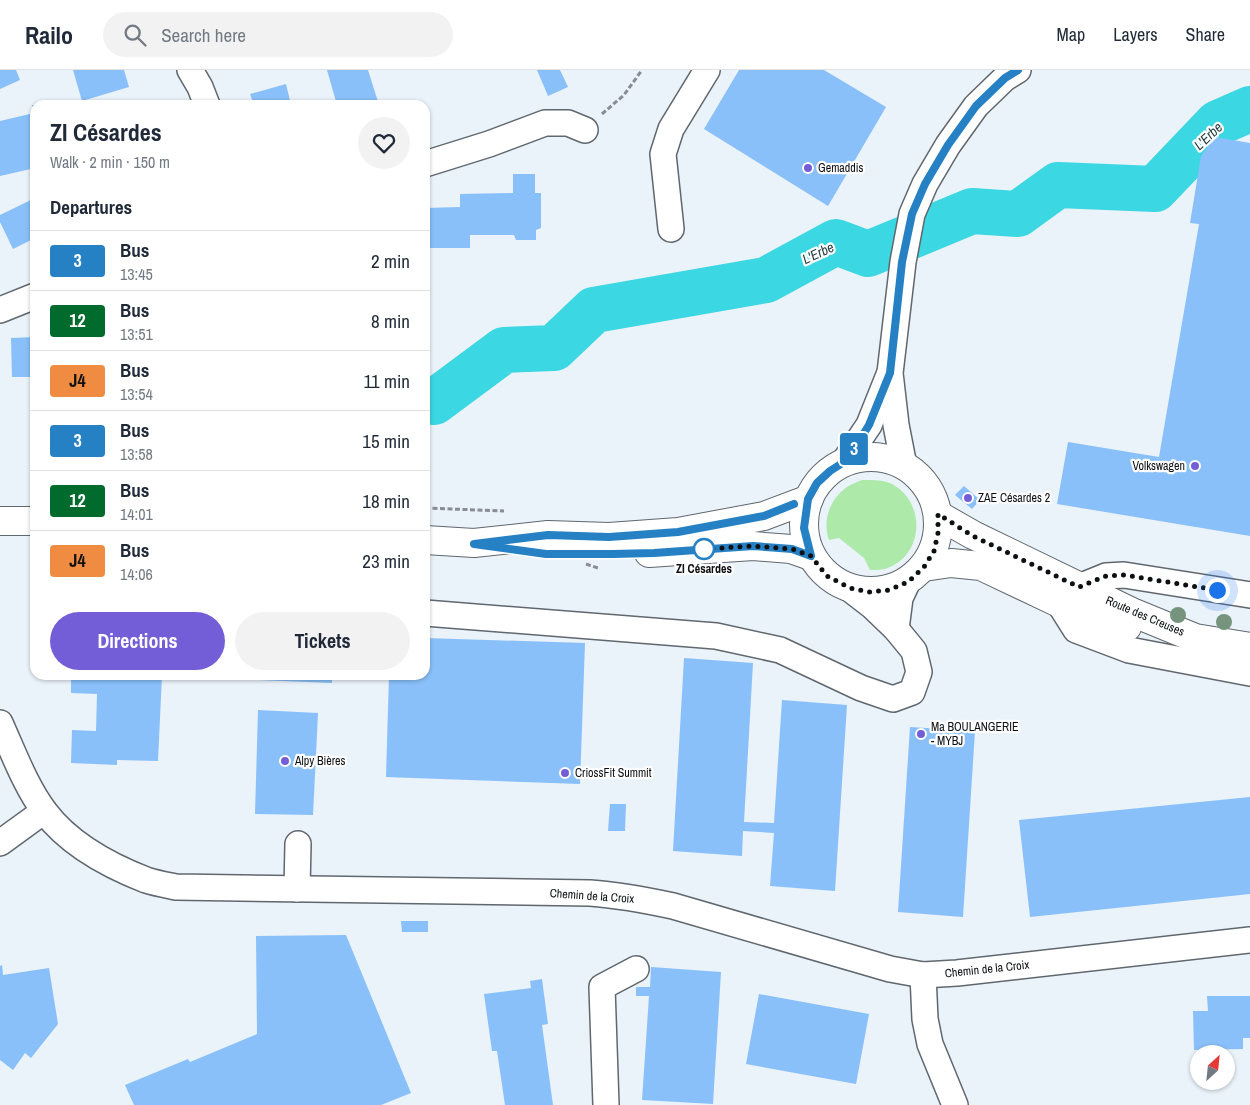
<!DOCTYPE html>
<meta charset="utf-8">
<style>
body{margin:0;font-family:"Archivo Narrow",sans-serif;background:#f2f2f3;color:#1f2937;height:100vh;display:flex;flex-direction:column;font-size:19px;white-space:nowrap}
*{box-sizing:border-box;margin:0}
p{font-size:16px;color:#747a83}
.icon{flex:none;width:28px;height:28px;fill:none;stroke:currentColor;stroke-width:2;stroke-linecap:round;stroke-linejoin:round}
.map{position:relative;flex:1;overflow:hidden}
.details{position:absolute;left:30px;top:30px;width:400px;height:580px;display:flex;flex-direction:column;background:#fff;border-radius:15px;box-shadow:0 1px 4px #0004}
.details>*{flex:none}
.badge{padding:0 10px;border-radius:4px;font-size:18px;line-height:32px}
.needle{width:32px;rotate:27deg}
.controls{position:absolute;left:1190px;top:975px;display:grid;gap:10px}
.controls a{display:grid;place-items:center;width:45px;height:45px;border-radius:50%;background:#fff;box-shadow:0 1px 4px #0004;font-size:25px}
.you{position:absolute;width:25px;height:25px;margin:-12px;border:4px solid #fff;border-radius:50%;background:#1a73e8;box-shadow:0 0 0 8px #1a73e833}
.map>.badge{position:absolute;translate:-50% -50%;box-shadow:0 0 0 2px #fff}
h2{padding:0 20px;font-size:19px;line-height:45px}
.round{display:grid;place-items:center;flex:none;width:52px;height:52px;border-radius:26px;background:#f2f2f3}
.head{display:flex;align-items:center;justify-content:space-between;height:85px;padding:0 20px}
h1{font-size:24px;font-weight:800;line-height:38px}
.primary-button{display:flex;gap:10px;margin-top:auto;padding:10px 20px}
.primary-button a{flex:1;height:58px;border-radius:30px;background:#745ed8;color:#fff;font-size:20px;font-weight:800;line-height:58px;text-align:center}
.primary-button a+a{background:#f2f2f3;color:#1f2937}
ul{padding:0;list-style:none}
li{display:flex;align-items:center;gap:15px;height:60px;padding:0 20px;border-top:1px solid #e0e1e3}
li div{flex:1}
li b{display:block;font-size:19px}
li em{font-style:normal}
li .badge{min-width:55px;font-weight:700;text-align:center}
header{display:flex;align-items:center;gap:30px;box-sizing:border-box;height:70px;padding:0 25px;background:#fff;border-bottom:1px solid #e0e1e3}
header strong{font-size:24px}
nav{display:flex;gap:28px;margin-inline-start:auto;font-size:18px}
.search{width:350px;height:45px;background:#f2f2f3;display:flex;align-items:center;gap:12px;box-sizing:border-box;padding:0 18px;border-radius:28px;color:#747a83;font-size:19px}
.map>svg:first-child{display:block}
.green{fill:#ade9a9}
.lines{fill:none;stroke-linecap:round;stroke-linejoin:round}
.river{stroke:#3bd7e2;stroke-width:46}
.building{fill:#89c0f9}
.minor-casing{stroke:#60676e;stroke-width:28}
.major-casing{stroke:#60676e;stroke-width:30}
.path{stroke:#878d92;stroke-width:3;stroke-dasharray:5 2.5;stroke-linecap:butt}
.minor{stroke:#fff;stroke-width:25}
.major{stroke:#fff;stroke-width:28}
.tree{fill:#76947d}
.line-casing{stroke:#fff;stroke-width:11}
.line{stroke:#2581c4;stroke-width:8}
.walk{stroke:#0d0f12;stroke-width:5;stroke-dasharray:0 9}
.poi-dot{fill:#745ed8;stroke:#fff;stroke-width:2}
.stop-dot{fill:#fff;stroke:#2581c4;stroke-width:2.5}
.labels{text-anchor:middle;stroke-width:4.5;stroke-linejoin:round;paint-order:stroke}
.poi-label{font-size:12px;fill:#0d0f12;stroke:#fff;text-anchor:start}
.stop-label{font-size:12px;font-weight:bold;fill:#0d0f12;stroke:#fff}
.street-label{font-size:12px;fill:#0d0f12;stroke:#fff}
.water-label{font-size:14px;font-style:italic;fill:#263f41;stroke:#fff}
</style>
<header>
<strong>Railo</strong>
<div class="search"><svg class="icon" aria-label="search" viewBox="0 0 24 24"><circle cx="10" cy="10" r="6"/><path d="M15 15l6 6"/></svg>Search here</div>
<nav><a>Map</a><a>Layers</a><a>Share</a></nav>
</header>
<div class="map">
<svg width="1250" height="1035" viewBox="0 0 1250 1035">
<rect width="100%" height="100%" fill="#eaf2fa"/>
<path class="green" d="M 862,410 C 872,410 882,409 892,414 C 927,433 924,487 885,499 C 880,500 875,500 870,500 L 864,488 L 839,468 L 829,470 C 822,450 830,429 847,417 C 851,414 857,412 862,410 Z"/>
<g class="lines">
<polyline class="river" points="434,332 504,280 554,278 594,240 766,210 836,172 868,184 972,141 1018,144 1058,115 1155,119 1218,53 1250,39"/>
</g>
<g class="building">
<polygon points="0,0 16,0 20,10 0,19"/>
<polygon points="73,0 124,0 129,17 82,31"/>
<polygon points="327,0 368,0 379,35 337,35"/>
<polygon points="537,0 560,0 568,17 548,26"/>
<polygon points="739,0 824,0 886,37 828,136 704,59"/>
<polygon points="286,14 291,35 254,35 250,24"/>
<polygon points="52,31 53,35 39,35 38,34"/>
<polygon points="32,35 35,35 35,98 0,106 0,51 34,43"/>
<polygon points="1215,67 1250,73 1250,466 1057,434 1068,372 1159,387 1199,154 1190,153 1201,86"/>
<polygon points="513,104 535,104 535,123 541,123 541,158 536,160 536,170 516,170 514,165 470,165 470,178 425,178 425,138 460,137 460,124 513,123"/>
<polygon points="35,128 35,168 13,179 0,152 0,145"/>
<polygon points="35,267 35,307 12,307 11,268"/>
<polygon points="964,416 980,430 972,439 955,425"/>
<polygon points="425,568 585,573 580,714 386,707 389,605 425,605"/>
<polygon points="684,588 753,593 744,752 774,753 782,630 847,635 835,821 770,816 774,763 743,761 742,786 673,781"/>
<polygon points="71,605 162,605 158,691 117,690 117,695 71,693 72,660 96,661 97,624 71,623"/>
<polygon points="258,605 332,605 332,613 258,610"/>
<polygon points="258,640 318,643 313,745 255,744"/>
<polygon points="910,657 975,661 963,847 898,842"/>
<polygon points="1250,727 1250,824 1030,847 1019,750"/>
<polygon points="610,734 626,734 625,761 608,761"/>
<polygon points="401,851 428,851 428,862 402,862"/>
<polygon points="346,865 411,1023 381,1035 134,1035 125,1015 188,989 190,992 257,964 256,866"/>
<polygon points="2,895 3,905 49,898 58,954 31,988 25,983 13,1000 0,990 0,896"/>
<polygon points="651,897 721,902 713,1034 642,1030 649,926 636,926 636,917 650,917"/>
<polygon points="542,909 548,954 542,955 553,1035 505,1035 497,981 492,981 484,924 531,918 530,911"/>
<polygon points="759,924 869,944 856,1014 746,994"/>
<polygon points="1207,926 1250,926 1250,968 1243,968 1243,979 1194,980 1193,941 1208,941"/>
</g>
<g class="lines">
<g class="minor-casing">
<g id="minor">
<polyline points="190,0 200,17 207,35"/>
<polyline points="425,94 489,74 545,53 568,53 585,60"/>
<polyline points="671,159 663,84 671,59 707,0"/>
<polyline points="0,240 35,226"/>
<polyline points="844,392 869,355 889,305"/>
<polyline points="904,396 896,355 890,303 903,192 912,144 925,114 948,75 976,36 1005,8 1018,0"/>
<polyline points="1079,517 1106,506 1124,505 1250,525"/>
<polyline points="1059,533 1076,560 1129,580 1250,603"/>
<polyline points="425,543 716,566 780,580 861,618 893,629 912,622 919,602 914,581 896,559 872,536 850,519"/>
<polyline points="896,559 900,528 908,511"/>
<path d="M 0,653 C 13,682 26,717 45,742 C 69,774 110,796 146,810 C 155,813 166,815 176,817 L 590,823 C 618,825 645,830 673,836 L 890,899 L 923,905 L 957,903 L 1250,870"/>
<polyline points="0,773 44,741"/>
<polyline points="297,819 298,774"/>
<polyline points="923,905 925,949 930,974 955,1035"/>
<polyline points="606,1035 602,917 636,899"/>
</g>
</g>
<g class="major-casing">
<g id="major">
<circle cx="871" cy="454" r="67"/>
<polyline points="938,445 973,465 1134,543 1195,568 1250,577"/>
<polyline points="0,451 35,451"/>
<polyline points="425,470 474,473 548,465 609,467 678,462 764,446 809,429"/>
<polyline points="649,483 753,476 791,479 811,486"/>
<polyline points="924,497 951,493 981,496 1059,533 1127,557"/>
</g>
</g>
<g class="path">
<polyline points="602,44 624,25 642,0"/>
<polyline points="425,438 504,441"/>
<polyline points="586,494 598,498"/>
</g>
<use href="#minor" class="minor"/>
<use href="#major" class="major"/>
</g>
<g class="tree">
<circle cx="1178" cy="545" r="8"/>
<circle cx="1224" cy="552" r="8"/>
</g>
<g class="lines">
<g class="line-casing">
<polyline id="line" points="794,434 764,446 678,462 609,467 548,465 474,474 546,484 613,484 654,483 753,476 792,479 811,486 804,458 808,429 817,413 830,401 844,392 856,376 869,355 890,303 902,192 912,144 925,114 948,75 976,36 1005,8 1018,0"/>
</g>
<use href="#line" class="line"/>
<polyline class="walk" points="704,479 753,476 792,479 811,486 827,506 850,518 869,522 889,520 908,512 924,497 934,481 938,463 938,444 973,466 1079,517 1106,506 1124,505 1217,520"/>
</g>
<g class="poi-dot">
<circle cx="808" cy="98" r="5"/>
<circle cx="1195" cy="396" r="5"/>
<circle cx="968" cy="428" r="5"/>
<circle cx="921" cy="664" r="5"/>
<circle cx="285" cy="691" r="5"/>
<circle cx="565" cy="703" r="5"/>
</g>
<circle class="stop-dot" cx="704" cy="479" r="10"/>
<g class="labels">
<g class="poi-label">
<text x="818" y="102">Gemaddis</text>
<text x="1185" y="400" text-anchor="end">Volkswagen</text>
<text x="978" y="432">ZAE Césardes 2</text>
<text x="931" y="661">Ma BOULANGERIE<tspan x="931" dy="14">- MYBJ</tspan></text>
<text x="295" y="695">Alpy Bières</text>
<text x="575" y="707">CriossFit Summit</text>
</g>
<g class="stop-label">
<text x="704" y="503">ZI Césardes</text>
</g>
<g class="street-label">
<text transform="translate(1145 546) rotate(23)" y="4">Route des Creuses</text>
<text transform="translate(592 826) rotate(4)" y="4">Chemin de la Croix</text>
<text transform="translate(987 899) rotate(-6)" y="4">Chemin de la Croix</text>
</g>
<g class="water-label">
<text transform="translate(1208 66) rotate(-43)" y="5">L'Erbe</text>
<text transform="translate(818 183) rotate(-25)" y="5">L'Erbe</text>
</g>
</g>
</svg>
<div class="controls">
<a><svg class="needle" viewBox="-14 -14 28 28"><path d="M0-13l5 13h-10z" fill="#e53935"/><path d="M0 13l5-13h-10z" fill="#747a83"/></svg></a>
</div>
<div class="you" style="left:1217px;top:520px"></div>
<b class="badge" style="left:854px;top:379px;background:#2581c4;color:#fff">3</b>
<section class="details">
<div class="head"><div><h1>ZI Césardes</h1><p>Walk · 2 min · 150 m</p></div><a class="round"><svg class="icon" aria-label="heart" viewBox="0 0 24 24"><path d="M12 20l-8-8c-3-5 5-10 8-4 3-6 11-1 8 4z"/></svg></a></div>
<h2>Departures</h2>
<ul>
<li><span class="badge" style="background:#2581c4;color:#fff">3</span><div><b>Bus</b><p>13:45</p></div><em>2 min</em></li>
<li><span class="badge" style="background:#006b2d;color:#fff">12</span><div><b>Bus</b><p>13:51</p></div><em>8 min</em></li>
<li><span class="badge" style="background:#f08c42;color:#111">J4</span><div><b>Bus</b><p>13:54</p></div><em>11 min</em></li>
<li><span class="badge" style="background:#2581c4;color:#fff">3</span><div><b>Bus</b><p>13:58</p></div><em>15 min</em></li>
<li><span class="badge" style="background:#006b2d;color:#fff">12</span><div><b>Bus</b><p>14:01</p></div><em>18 min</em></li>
<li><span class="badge" style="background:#f08c42;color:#111">J4</span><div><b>Bus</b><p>14:06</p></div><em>23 min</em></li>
</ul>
<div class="primary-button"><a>Directions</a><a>Tickets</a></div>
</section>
</div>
